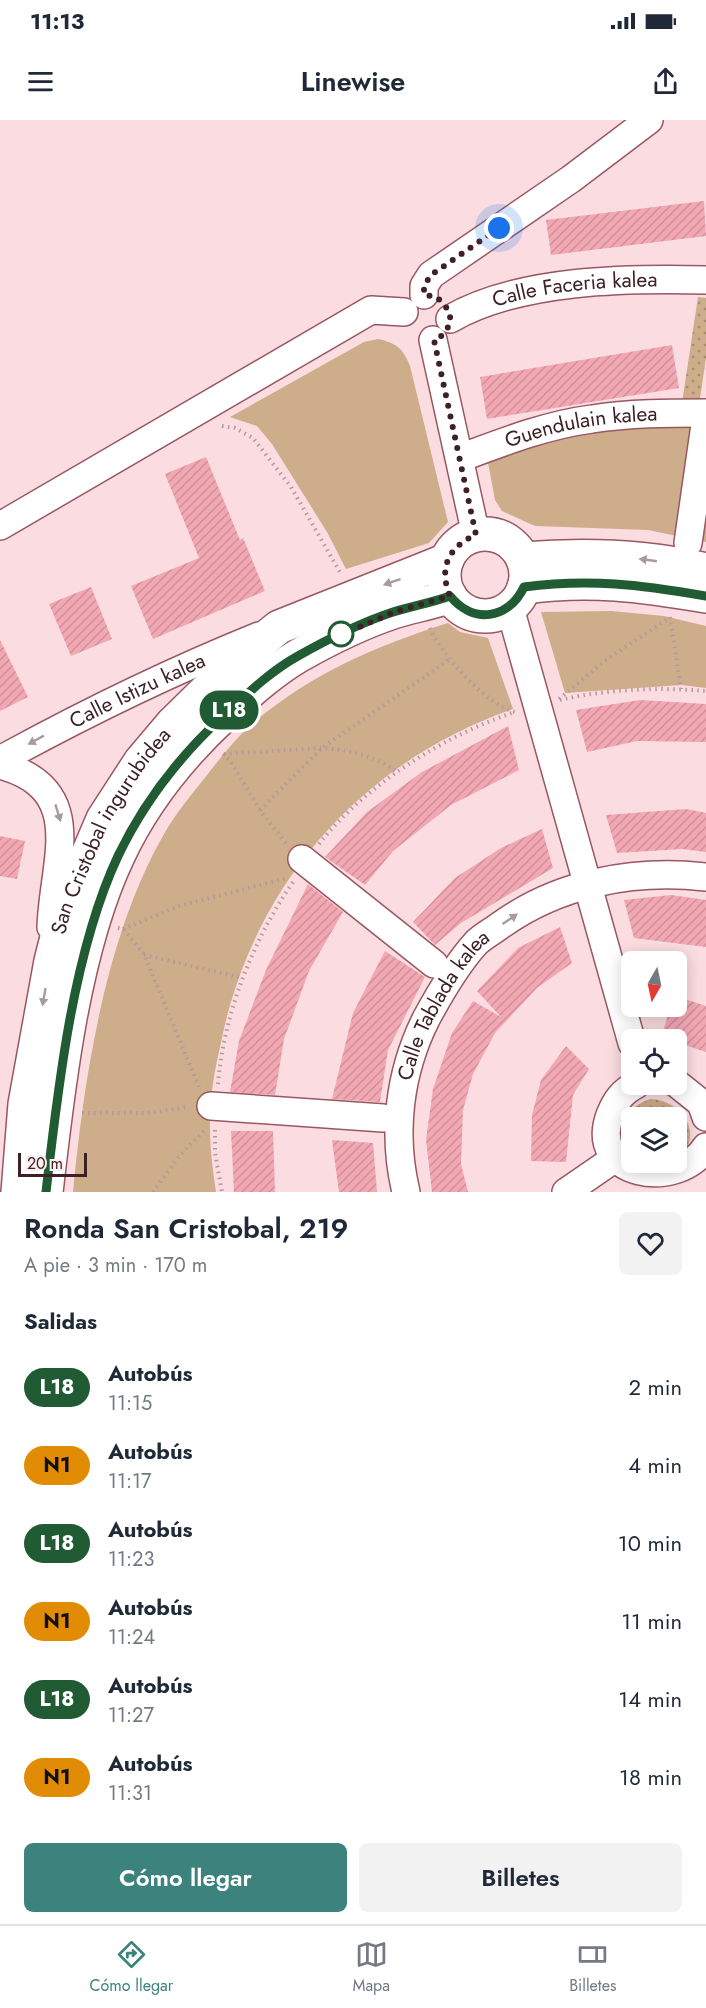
<!DOCTYPE html>
<html lang="es">
<meta charset="utf-8">
<style>
body{margin:0;font-family:Jost,sans-serif;background:#f2f2f3;color:#1f2937;height:100vh;display:flex;flex-direction:column;font-size:22px;white-space:nowrap}
*{box-sizing:border-box;margin:0}
p{font-size:20px;color:#747a83}
.icon{flex:none;width:33px;height:33px;fill:none;stroke:currentColor;stroke-width:2;stroke-linecap:round;stroke-linejoin:round}
.map{position:relative;height:1072px;overflow:hidden}
.drawer{display:flex;flex-direction:column;background:#fff;flex:1}
.drawer>*{flex:none}
.badge{padding:0 12px;border-radius:20px;font-size:21px;line-height:39px}
.needle{width:39px;rotate:189deg}
.buttons{position:absolute;left:621px;top:831px;display:grid;gap:12px}
.buttons a{display:grid;place-items:center;width:66px;height:66px;border-radius:9px;background:#fff;box-shadow:0 3px 15px #0003;font-size:30px}
.scale{position:absolute;left:18px;bottom:15px;width:69px;box-sizing:border-box;padding-left:6px;border:3px solid #3e2126;border-top:0;font-size:16px;line-height:21px;white-space:nowrap;color:#3e2126;-webkit-text-stroke:4px #fdedef;paint-order:stroke}
.you{position:absolute;width:30px;height:30px;margin:-15px;border:4px solid #fff;border-radius:50%;background:#1a73e8;box-shadow:0 0 0 9px #1a73e833}
.map>.badge{position:absolute;translate:-50% -50%;box-shadow:0 0 0 3px #fff}
h2{padding:0 24px;font-size:22px;line-height:54px}
.round{display:grid;place-items:center;flex:none;width:63px;height:63px;border-radius:9px;background:#f2f2f3}
.headline{display:flex;align-items:center;justify-content:space-between;height:102px;padding:0 24px}
h1{font-size:28px;font-weight:600;line-height:45px}
.cta{display:flex;gap:12px;margin-top:auto;padding:12px 24px}
.cta a{flex:1;height:69px;border-radius:9px;background:#3c837e;color:#fff;font-size:24px;font-weight:600;line-height:69px;text-align:center}
.cta a+a{background:#f2f2f3;color:#1f2937}
ul{padding:0;list-style:none}
li{display:flex;align-items:center;gap:18px;height:78px;padding:0 24px}
li div{flex:1}
li b{display:block;font-size:22px}
li em{font-style:normal}
li .badge{min-width:66px;font-weight:700;text-align:center}
.status{display:flex;justify-content:space-between;align-items:center;height:42px;padding:0 30px;background:#fff;direction:ltr}
.status svg{height:16px;fill:currentColor}
header{display:flex;justify-content:space-between;align-items:center;height:78px;padding:0 24px;background:#fff;font-size:27px;font-weight:600}
.menu{display:flex;justify-content:space-around;align-items:center;height:84px;border-top:2px solid #e0e1e3;background:#fff;font-size:16px;color:#747a83}
.menu a{display:grid;justify-items:center;gap:3px}
.menu .on{color:#3c837e}
.map>svg:first-child{display:block}
.park{fill:#cdad8a}
.garden{fill:url(#garden-dots)}
.building{fill:url(#building-hatch)}
.lines{fill:none;stroke-linecap:round;stroke-linejoin:round}
.street-casing{stroke:#995763;stroke-width:30}
.secondary-casing{stroke:#995763;stroke-width:36}
.path{stroke:#b6989c;stroke-width:4;stroke-dasharray:1.5 4.5;stroke-linecap:butt}
.street{stroke:#fff;stroke-width:27}
.secondary{stroke:#fff;stroke-width:33}
.oneway{fill:#a89b9d}
.line-casing{stroke:#fff;stroke-width:14}
.line{stroke:#215b33;stroke-width:9}
.walk{stroke:#3e2126;stroke-width:6;stroke-dasharray:0 10.8}
.stop-dot{fill:#fff;stroke:#215b33;stroke-width:3}
.labels{text-anchor:middle;stroke-width:6;stroke-linejoin:round;paint-order:stroke}
.street-label{font-size:21px;fill:#3e2126;stroke:#fdedef}
</style>
<div class="status"><b>11:13</b><svg viewBox="0 0 49 12"><path d="M0 12V9h3v3zM5 12V6h3v6zM10 12V3h3v9zM15 12V0h3v12zM26 1h20v11H26zM47 4h2v5h-2z"/></svg></div>
<header><svg class="icon" aria-label="menu" viewBox="0 0 24 24"><path d="M4 6h16M4 12h16M4 18h16"/></svg>Linewise<svg class="icon" aria-label="share" viewBox="0 0 24 24"><path d="M12 15V3M7 8l5-5 5 5M5 13v7h14v-7"/></svg></header>
<div class="map">
<svg width="706" height="1072" viewBox="0 0 706 1072">
<defs>
<pattern id="garden-dots" width="8" height="8" patternUnits="userSpaceOnUse" patternTransform="scale(1.5)"><rect width="8" height="8" fill="#cdad8a"/><path d="M2 2h.1M6 6h.1" fill="none" stroke="#a88c71" stroke-width="1.8" stroke-linecap="round"/></pattern>
<pattern id="building-hatch" width="6" height="6" patternUnits="userSpaceOnUse" patternTransform="scale(1.5)"><rect width="6" height="6" fill="#f2a8b3"/><path d="M-1 1l2-2M0 6l6-6M5 7l2-2" fill="none" stroke="#d1909a"/></pattern>
</defs>
<rect width="100%" height="100%" fill="#fbdce0"/>
<g class="park">
<path d="M 378,219 C 396,223 403,228 410,246 L 448,402 L 429,423 L 346,449 L 327,412 L 272,324 L 257,306 L 230,297 L 364,222 Z"/>
<polygon points="706,305 706,422 648,410 535,406 502,391 495,380 487,337 598,307"/>
<polygon points="611,491 664,496 706,506 706,568 681,565 565,573 541,492"/>
<path d="M 448,503 L 460,512 L 488,518 L 513,589 C 359,643 251,767 220,927 C 214,953 209,982 210,1008 C 210,1030 213,1051 216,1072 L 73,1072 C 84,956 106,815 164,714 C 176,693 192,674 207,655 C 221,637 235,619 252,604 C 310,554 376,526 448,503 Z"/>
</g>
<g class="garden">
<polygon points="698,177 706,178 706,238 699,285 682,283"/>
<path d="M 650,979 C 683,980 706,1016 677,1040 L 676,998 L 632,998 L 631,1038 C 614,1011 619,991 650,979 Z"/>
</g>
<g class="building">
<polygon points="704,81 706,116 551,135 546,100"/>
<polygon points="672,225 679,268 487,299 480,257"/>
<polygon points="206,337 240,420 243,418 265,471 153,519 131,466 199,438 165,354"/>
<polygon points="91,467 112,519 71,536 49,484"/>
<polygon points="0,520 28,577 0,591"/>
<polygon points="640,580 706,584 706,622 637,621 587,632 576,590"/>
<polygon points="508,606 519,650 451,685 393,731 365,765 325,737 367,692 422,652"/>
<polygon points="686,689 706,693 706,732 682,729 617,733 606,695"/>
<polygon points="542,709 553,748 461,803 435,825 413,802 455,758 501,728"/>
<polygon points="0,716 25,721 17,759 0,756"/>
<polygon points="308,764 343,792 309,851 284,919 275,975 230,972 239,921 266,850"/>
<polygon points="671,775 706,780 706,827 634,818 624,780"/>
<polygon points="560,807 572,843 537,868 495,913 473,954 463,990 461,1044 468,1072 432,1072 426,1020 433,969 452,913 473,881 501,897 477,871 518,828"/>
<polygon points="385,831 425,857 388,930 380,982 332,979 353,893"/>
<polygon points="676,876 706,886 706,932 676,922 676,920 661,917 671,886 676,886"/>
<polygon points="566,926 589,949 573,975 566,1042 531,1041 532,995 541,960"/>
<polygon points="231,1011 273,1011 275,1072 234,1072"/>
<polygon points="332,1020 373,1023 377,1072 339,1072"/>
</g>
<g class="lines">
<g class="street-casing">
<g id="street">
<polyline points="424,175 424,166 431,155 571,59 649,0"/>
<path id="s1" d="M 450,199 C 519,159 628,158 706,160"/>
<polyline points="433,220 476,415"/>
<path id="s2" d="M 460,338 C 503,322 546,305 592,299 C 630,293 668,293 706,293"/>
<polyline points="0,406 371,190 404,192"/>
<polyline points="688,423 706,298"/>
<polyline points="510,488 632,923"/>
<path id="s3" d="M 0,640 C 84,594 170,552 259,516"/>
<path d="M 0,645 C 89,669 53,741 51,807"/>
<polyline points="302,739 434,844"/>
<polyline points="676,963 701,983 706,997"/>
<path d="M 637,964 C 622,972 616,980 610,995 C 587,1056 677,1072 706,1027"/>
<polyline points="211,986 383,998"/>
<path id="s4" d="M 406,1072 C 392,1014 399,953 426,899 C 440,873 456,845 476,823 C 482,817 491,812 498,807 C 558,763 633,749 706,757"/>
<polyline points="566,1072 614,1039"/>
</g>
</g>
<g class="secondary-casing">
<g id="secondary">
<circle cx="485" cy="455" r="41"/>
<path d="M 523,439 C 584,434 646,436 706,450"/>
<path d="M 524,467 C 590,458 641,465 706,476"/>
<path id="s5" d="M 18,1072 L 25,984 L 51,841 L 64,790 L 103,699 L 140,642 L 173,603 L 234,543 L 279,507 L 447,440"/>
<path d="M 46,1072 C 58,967 73,831 118,736 C 143,682 181,635 224,595 C 247,574 271,552 298,536 C 328,519 360,503 393,492 C 412,486 431,483 450,476"/>
</g>
</g>
<g class="path">
<polyline points="222,306 235,308 253,318 291,367 341,454"/>
<polyline points="670,497 681,569"/>
<path d="M 430,508 C 441,534 486,585 515,592"/>
<polyline points="559,579 606,540 669,498"/>
<path d="M 560,580 C 606,569 659,567 706,571"/>
<polyline points="223,634 229,639 262,693 286,723"/>
<path d="M 224,634 L 322,628 C 348,630 376,636 397,652"/>
<polyline points="260,690 322,628 450,539"/>
<path d="M 319,724 C 365,665 445,615 515,592"/>
<polyline points="118,808 123,809 144,834 199,967"/>
<polyline points="123,809 179,786 287,758"/>
<polyline points="144,835 243,858"/>
<path d="M 218,964 C 224,893 253,820 293,762"/>
<polyline points="82,993 148,993 187,987"/>
<polyline points="215,1010 215,1033 222,1072"/>
<polyline points="153,1072 181,1034 206,1009"/>
</g>
<use href="#street" class="street"/>
<use href="#secondary" class="secondary"/>
</g>
<defs><path id="oneway-solid" d="M-6-.8H1V-3.2L6.5 0L1 3.2V.8H-6Z" transform="scale(1.5)"/></defs>
<g class="oneway">
<use href="#oneway-solid" transform="translate(648 440) rotate(-172)"/>
<use href="#oneway-solid" transform="translate(392 462) rotate(161)"/>
<use href="#oneway-solid" transform="translate(36 620) rotate(151)"/>
<use href="#oneway-solid" transform="translate(58 693) rotate(73)"/>
<use href="#oneway-solid" transform="translate(510 799) rotate(-34)"/>
<use href="#oneway-solid" transform="translate(44 877) rotate(100)"/>
</g>
<g class="lines">
<g class="line-casing">
<path id="line" d="M 46,1072 C 58,967 73,832 118,736 C 143,684 179,637 221,598 C 245,576 269,552 298,536 C 328,519 360,503 393,492 C 412,486 431,483 450,476 C 473,504 508,500 524,467 C 590,458 641,465 706,476"/>
</g>
<use href="#line" class="line"/>
<path class="walk" d="M 341,514 L 336,517 L 394,492 L 450,476 C 438,448 449,426 476,415 L 434,220 C 446,215 451,206 450,192 L 437,177 L 424,175 L 424,166 L 431,155 L 499,108"/>
</g>
<circle class="stop-dot" cx="341" cy="514" r="12"/>
<g class="labels">
<g class="street-label">
<text dy="7" stroke="none"><textPath href="#s1" startOffset="130">Calle Faceria kalea</textPath></text>
<text dy="7" stroke="none"><textPath href="#s2" startOffset="126">Guendulain kalea</textPath></text>
<text dy="7" stroke="none"><textPath href="#s3" startOffset="154">Calle Istizu kalea</textPath></text>
<text dy="7" stroke="none"><textPath href="#s5" startOffset="378">San Cristobal ingurubidea</textPath></text>
<text dy="7" stroke="none"><textPath href="#s4" startOffset="198">Calle Tablada kalea</textPath></text>
</g>
</g>
</svg>
<div class="buttons">
<a><svg class="needle" viewBox="-14 -14 28 28"><path d="M0-13l5 13h-10z" fill="#e53935"/><path d="M0 13l5-13h-10z" fill="#747a83"/></svg></a>
<a><svg class="icon" aria-label="locate" viewBox="0 0 24 24"><circle cx="12" cy="12" r="6"/><path d="M12 2v4M12 18v4M2 12h4M18 12h4"/></svg></a>
<a><svg class="icon" aria-label="layers" viewBox="0 0 24 24"><path d="M12 4l9 5-9 5-9-5zM3 14l9 5 9-5"/></svg></a>
</div>
<div class="scale">20 m</div>
<div class="you" style="left:499px;top:108px"></div>
<b class="badge" style="left:229px;top:590px;background:#215b33;color:#fff">L18</b>
</div>
<section class="drawer">
<div class="headline"><div><h1>Ronda San Cristobal, 219</h1><p>A pie · 3 min · 170 m</p></div><a class="round"><svg class="icon" aria-label="heart" viewBox="0 0 24 24"><path d="M12 20l-8-8c-3-5 5-10 8-4 3-6 11-1 8 4z"/></svg></a></div>
<h2>Salidas</h2>
<ul>
<li><span class="badge" style="background:#215b33;color:#fff">L18</span><div><b>Autobús</b><p>11:15</p></div><em>2 min</em></li>
<li><span class="badge" style="background:#e28c05;color:#111">N1</span><div><b>Autobús</b><p>11:17</p></div><em>4 min</em></li>
<li><span class="badge" style="background:#215b33;color:#fff">L18</span><div><b>Autobús</b><p>11:23</p></div><em>10 min</em></li>
<li><span class="badge" style="background:#e28c05;color:#111">N1</span><div><b>Autobús</b><p>11:24</p></div><em>11 min</em></li>
<li><span class="badge" style="background:#215b33;color:#fff">L18</span><div><b>Autobús</b><p>11:27</p></div><em>14 min</em></li>
<li><span class="badge" style="background:#e28c05;color:#111">N1</span><div><b>Autobús</b><p>11:31</p></div><em>18 min</em></li>
</ul>
<div class="cta"><a>Cómo llegar</a><a>Billetes</a></div>
</section>
<nav class="menu">
<a class="on"><svg class="icon" aria-label="directions" viewBox="0 0 24 24"><path d="M12 3l9 9-9 9-9-9zM9 14v-3h6M13 9l2 2-2 2"/></svg>Cómo llegar</a>
<a><svg class="icon" aria-label="map" viewBox="0 0 24 24"><path d="M3 6l6-2 6 2 6-2v14l-6 2-6-2-6 2zM9 4v14M15 6v14"/></svg>Mapa</a>
<a><svg class="icon" aria-label="tickets" viewBox="0 0 24 24"><path d="M3 7h18v10H3zM15 7v10"/></svg>Billetes</a>
</nav>
